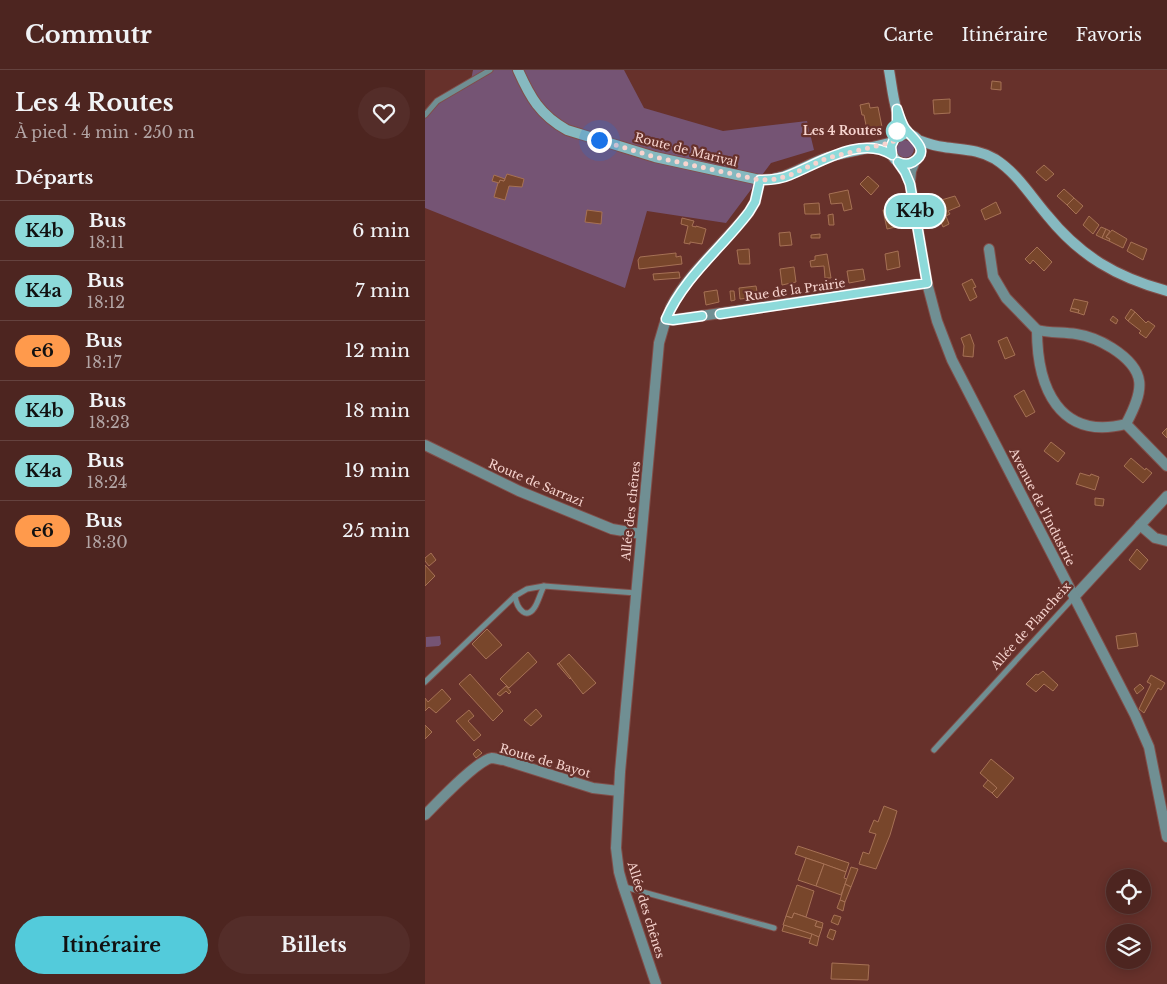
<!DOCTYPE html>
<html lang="fr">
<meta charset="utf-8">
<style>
body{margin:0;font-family:"Libre Baskerville",serif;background:#542d29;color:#f1f3f6;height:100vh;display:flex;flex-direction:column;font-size:19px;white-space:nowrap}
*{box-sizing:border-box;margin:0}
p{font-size:16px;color:#b3a5a5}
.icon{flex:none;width:28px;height:28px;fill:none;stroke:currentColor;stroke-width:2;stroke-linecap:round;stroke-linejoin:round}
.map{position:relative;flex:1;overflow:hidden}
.panel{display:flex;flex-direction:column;background:#4d2520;width:425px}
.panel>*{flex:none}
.badge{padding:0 10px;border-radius:16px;font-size:18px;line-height:32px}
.buttons{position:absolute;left:681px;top:799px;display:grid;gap:10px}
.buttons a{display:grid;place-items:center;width:45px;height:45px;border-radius:50%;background:#4d2520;box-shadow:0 2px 12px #0003,0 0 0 1px #64423e;font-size:25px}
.you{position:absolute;width:25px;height:25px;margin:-12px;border:4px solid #fff;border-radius:50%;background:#1a73e8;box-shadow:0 0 0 8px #1a73e833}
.map>.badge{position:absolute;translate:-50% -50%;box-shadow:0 0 0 2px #fff}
h2{padding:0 15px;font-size:19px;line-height:45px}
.round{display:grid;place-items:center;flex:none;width:52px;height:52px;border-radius:26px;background:#542d29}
.overview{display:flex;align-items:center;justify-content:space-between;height:85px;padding:0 15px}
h1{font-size:24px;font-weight:800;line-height:38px}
.action{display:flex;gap:10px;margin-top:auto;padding:10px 15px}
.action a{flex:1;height:58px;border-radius:30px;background:#53cbdb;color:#111;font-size:20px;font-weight:800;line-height:58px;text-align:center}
.action a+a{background:#542d29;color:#f1f3f6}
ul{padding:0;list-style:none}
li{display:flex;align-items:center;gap:15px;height:60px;padding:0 15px;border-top:1px solid #64423e}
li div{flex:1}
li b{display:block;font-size:19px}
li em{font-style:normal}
li .badge{min-width:55px;font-weight:700;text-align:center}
header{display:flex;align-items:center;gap:30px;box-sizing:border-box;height:70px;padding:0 25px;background:#4d2520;border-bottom:1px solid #64423e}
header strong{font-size:24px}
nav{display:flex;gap:28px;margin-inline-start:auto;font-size:18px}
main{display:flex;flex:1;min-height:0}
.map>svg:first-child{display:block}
.green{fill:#755474}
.building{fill:#78462b;stroke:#a67155}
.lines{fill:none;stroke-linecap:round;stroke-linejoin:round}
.service-casing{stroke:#814e49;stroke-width:7}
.minor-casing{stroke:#814e49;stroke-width:12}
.tertiary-casing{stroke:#814e49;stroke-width:12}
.secondary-casing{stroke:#814e49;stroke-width:12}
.service{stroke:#708f93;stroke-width:5}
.minor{stroke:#708f93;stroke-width:10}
.tertiary{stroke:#708f93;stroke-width:10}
.secondary{stroke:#86b9c0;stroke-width:10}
.line-casing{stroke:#fff;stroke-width:11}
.line{stroke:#8ddada;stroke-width:8}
.walk{stroke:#f7d4cf;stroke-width:5;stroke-dasharray:0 9}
.stop-dot{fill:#fff;stroke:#8ddada;stroke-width:2.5}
.labels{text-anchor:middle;stroke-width:4.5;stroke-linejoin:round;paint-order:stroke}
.stop-label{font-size:12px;font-weight:bold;fill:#f7d4cf;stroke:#67312b;text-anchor:end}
.street-label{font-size:12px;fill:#f7d4cf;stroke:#67312b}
</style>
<header>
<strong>Commutr</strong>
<nav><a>Carte</a><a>Itinéraire</a><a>Favoris</a></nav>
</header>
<main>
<section class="panel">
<div class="overview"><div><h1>Les 4 Routes</h1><p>À pied · 4 min · 250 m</p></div><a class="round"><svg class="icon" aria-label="heart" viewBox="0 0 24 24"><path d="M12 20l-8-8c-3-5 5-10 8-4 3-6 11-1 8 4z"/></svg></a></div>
<h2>Départs</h2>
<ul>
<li><span class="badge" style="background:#8ddada;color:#111">K4b</span><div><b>Bus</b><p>18:11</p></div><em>6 min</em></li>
<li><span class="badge" style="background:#8ddada;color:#111">K4a</span><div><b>Bus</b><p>18:12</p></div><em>7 min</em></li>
<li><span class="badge" style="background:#ff9a4c;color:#111">e6</span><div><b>Bus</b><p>18:17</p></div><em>12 min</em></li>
<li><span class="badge" style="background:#8ddada;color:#111">K4b</span><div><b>Bus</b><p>18:23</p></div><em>18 min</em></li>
<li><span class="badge" style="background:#8ddada;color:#111">K4a</span><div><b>Bus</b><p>18:24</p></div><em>19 min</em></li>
<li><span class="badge" style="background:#ff9a4c;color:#111">e6</span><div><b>Bus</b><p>18:30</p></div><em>25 min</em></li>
</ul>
<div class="action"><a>Itinéraire</a><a>Billets</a></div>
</section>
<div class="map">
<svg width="742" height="914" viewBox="0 0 742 914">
<rect width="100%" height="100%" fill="#67312b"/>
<g class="green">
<polygon points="48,0 199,0 219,38 298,61 382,51 389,80 346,93 301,153 222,141 200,218 0,138 0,48 17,30 45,15"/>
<circle cx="480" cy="79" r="9"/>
<polygon points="15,566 16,574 14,576 1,577 1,567"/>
</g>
<g class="building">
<polygon points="567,11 576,12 576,20 566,19"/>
<polygon points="525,29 525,43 509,44 508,30"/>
<polygon points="444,33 445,38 453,37 457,57 442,60 439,45 437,45 435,35"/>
<polygon points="619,95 629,104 621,111 611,102"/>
<polygon points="82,104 99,109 97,117 84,116 80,130 69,127 73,113 75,110 79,111"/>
<polygon points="69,105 80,109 79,111 75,110 74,113 67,111"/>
<polygon points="443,106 454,116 446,125 435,114"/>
<polygon points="639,119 649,128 642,135 632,126"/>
<polygon points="423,120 427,139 419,141 417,133 406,134 404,124"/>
<polygon points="530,126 535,136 523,141 525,144 521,146 524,154 518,157 512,143 518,140 513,131"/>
<polygon points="649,128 658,136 651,144 642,135"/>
<polygon points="571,132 576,143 560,150 556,140"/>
<polygon points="394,133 395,144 380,144 379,134"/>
<polygon points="467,139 471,157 462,159 458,140"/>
<polygon points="162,140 177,142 176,154 160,152"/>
<polygon points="408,144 409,155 404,155 403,145"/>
<polygon points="664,146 674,155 668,164 658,155"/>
<polygon points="257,148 269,151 267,156 271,157 271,156 281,159 277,174 265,172 265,174 259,173 263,156 256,154"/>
<polygon points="676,157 681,159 677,168 671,165"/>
<polygon points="681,159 685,161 681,167 685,169 684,171 677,168"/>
<polygon points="687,160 702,169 698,178 684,171 685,169 681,167"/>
<polygon points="365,162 367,175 355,176 354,163"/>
<polygon points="395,164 395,168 386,168 386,165"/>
<polygon points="706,172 722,179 718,190 702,181"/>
<polygon points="612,177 627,192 619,201 608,190 605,194 600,189"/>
<polygon points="324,179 325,194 314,194 312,180"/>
<polygon points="473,181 475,197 462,200 460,184"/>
<polygon points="251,183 251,187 256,186 257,194 214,199 213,190 215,187"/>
<polygon points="402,184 406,208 400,208 399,196 386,197 385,191 390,190 390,186"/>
<polygon points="369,197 371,212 357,215 355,199"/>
<polygon points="438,199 440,210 424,213 422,201"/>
<polygon points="254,202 255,208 229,210 228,204"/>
<polygon points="547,209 551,217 548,218 552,227 545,231 537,214"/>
<polygon points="331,216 333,227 315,229 314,218"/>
<polygon points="292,220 294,232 281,235 279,222"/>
<polygon points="305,221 309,221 310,230 306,231"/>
<polygon points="649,229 663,232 659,245 653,243 654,240 646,238"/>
<polygon points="646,238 654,240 653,243 645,241"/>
<polygon points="706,239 710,242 703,251 700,248"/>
<polygon points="710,242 721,253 723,251 730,256 721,268 714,263 716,261 703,251"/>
<polygon points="688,246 693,250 691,254 685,250"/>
<polygon points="545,264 549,275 548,287 538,286 539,276 536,268"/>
<polygon points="582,267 590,285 580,289 573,271"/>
<polygon points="599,320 610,342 601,347 589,326"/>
<polygon points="742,358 742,368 737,363"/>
<polygon points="626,372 640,383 633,392 619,381"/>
<polygon points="706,388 720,400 721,398 727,403 718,413 699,396"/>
<polygon points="655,403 665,406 666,404 674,407 670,420 651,414"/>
<polygon points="670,428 679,429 678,436 670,435"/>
<polygon points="712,479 723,490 715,500 704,490"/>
<polygon points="6,483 11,490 4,496 0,491 0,488"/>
<polygon points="0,495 10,506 0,516"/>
<polygon points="62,559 77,575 61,589 47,574"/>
<polygon points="711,563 713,576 693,579 691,566"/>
<polygon points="103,582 112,592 84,618 75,609"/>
<polygon points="144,584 171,613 158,624 134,593"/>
<polygon points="134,593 146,608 145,609 132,594"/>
<polygon points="618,601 633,615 628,621 619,614 611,622 601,614 611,604 613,605"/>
<polygon points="45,604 78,641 68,651 34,614"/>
<polygon points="726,605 740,613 736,620 733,618 719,643 714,639 726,614 722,612"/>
<polygon points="715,614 719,618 712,624 709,619"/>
<polygon points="81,616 86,622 84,624 81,621 75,626 72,624"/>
<polygon points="17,619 26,629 11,643 4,637 0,641 0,628 3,632"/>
<polygon points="111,639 117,646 106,656 99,650"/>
<polygon points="44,640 49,646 43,651 56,665 49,671 31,651"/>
<polygon points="0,655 7,662 0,669"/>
<polygon points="53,679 57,683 51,688 48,684"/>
<polygon points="566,689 589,708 572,728 567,723 572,718 555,703"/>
<polygon points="563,710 572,718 567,723 558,716"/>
<polygon points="459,736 472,741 465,765 451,799 434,794 438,782 444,784 451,764 444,762 449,750 453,752"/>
<polygon points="373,776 424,793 421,802 370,784"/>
<polygon points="381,788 399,794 391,816 373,810"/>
<polygon points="399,794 421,802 419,808 422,809 416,825 391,816"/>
<polygon points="426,797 433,799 426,817 420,814"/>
<polygon points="420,814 426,817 420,832 415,830"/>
<polygon points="372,815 389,821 381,847 369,843 367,848 361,846"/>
<polygon points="415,830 420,832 418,841 412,838"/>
<polygon points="369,843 392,851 390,856 397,858 394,867 358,855 361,846 367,848"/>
<polygon points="409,845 416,847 413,855 406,852"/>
<polygon points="392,851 398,853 397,858 390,856"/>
<polygon points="359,855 387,864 386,869 357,861"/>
<polygon points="405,859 411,861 408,870 402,867"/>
<polygon points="387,864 394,867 392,876 384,873"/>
<polygon points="407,893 444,895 443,910 406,909"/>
</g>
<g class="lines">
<g class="service-casing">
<g id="service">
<polyline points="0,45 12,31 65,0"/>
<path d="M 90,526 C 92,539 102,552 111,535 C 114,529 116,522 119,516"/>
<polyline points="0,612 90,526 102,519 119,516 211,523"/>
<polyline points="509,680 649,527"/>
<polyline points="200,817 349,858"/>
</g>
</g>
<g class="minor-casing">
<g id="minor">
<path d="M 564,179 L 568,206 L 581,228 L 612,260 C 612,317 634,371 701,354"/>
<polyline points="241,249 248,250 502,213"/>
<path d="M 612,260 C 625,263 638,262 651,264 C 664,266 676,271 687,278 C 723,301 719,320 701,354 L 742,396"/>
<polyline points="0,375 94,421 187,459 216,464"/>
<polyline points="715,455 730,468 742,471"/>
<polyline points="649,527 742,426"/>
<path d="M 0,745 C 12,733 52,690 67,688 C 70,688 75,690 79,690 L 168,718 L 194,721"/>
<path d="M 231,914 L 198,816 L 194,802 L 191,778 L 195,702 L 234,273 C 237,261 241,249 246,237 C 263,203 301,172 324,142 L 330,132 L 335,110"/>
</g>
</g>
<g class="tertiary-casing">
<g id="tertiary">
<polyline points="473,92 480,102 485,113 502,213 512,251 527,290 710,645 724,677 742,767"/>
<polyline points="485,112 486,101 490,91"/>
</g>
</g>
<g class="secondary-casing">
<g id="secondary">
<path d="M 93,0 C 105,27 115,45 142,60 L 230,87 L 335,110 C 364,110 378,95 404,87 C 425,81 447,78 468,72"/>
<path d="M 464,0 C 468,21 469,49 485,65"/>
<circle cx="481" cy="79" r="15"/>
<path d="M 493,70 C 501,73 510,76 519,77 C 537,80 553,79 570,89 C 592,103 605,125 622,145 C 655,186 691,207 742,221"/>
</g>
</g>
<use href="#service" class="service"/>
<use href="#minor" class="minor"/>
<use href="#tertiary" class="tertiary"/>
<use href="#secondary" class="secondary"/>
</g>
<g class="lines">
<g class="line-casing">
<path id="line" d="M 277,246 L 248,250 L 241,249 C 259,207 297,178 324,142 L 330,132 L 335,110 C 345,110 356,109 365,105 C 395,93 436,65 467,85 L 466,76 L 472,63 L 472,39 C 474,45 476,52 479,57 C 485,67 508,80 488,92 C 483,95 478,94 473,92 L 480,102 L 485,114 L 502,213 L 295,244"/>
</g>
<use href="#line" class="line"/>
<polyline class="walk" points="174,70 230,87 335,110 352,109 365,105 402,88 468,72 472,61"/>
</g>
<circle class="stop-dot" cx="472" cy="61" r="10"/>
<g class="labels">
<g class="stop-label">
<text x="457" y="65">Les 4 Routes</text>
</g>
<g class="street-label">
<text transform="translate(261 80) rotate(14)" y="4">Route de Marival</text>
<text transform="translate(370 220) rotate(-8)" y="4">Rue de la Prairie</text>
<text transform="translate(111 413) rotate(23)" y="4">Route de Sarrazi</text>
<text transform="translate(617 437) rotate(63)" y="4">Avenue de l'Industrie</text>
<text transform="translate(206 441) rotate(-84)" y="4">Allée des chênes</text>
<text transform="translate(606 556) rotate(-48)" y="4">Allée de Plancheix</text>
<text transform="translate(120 691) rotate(16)" y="4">Route de Bayot</text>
<text transform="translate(221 840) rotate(73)" y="4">Allée des chênes</text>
</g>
</g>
</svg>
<div class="buttons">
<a><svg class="icon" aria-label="locate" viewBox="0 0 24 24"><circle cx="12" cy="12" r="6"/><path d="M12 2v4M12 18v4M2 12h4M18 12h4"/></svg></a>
<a><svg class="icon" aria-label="layers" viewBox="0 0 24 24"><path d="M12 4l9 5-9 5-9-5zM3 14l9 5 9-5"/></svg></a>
</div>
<div class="you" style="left:174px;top:70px"></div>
<b class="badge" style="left:490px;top:141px;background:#8ddada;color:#111">K4b</b>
</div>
</main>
